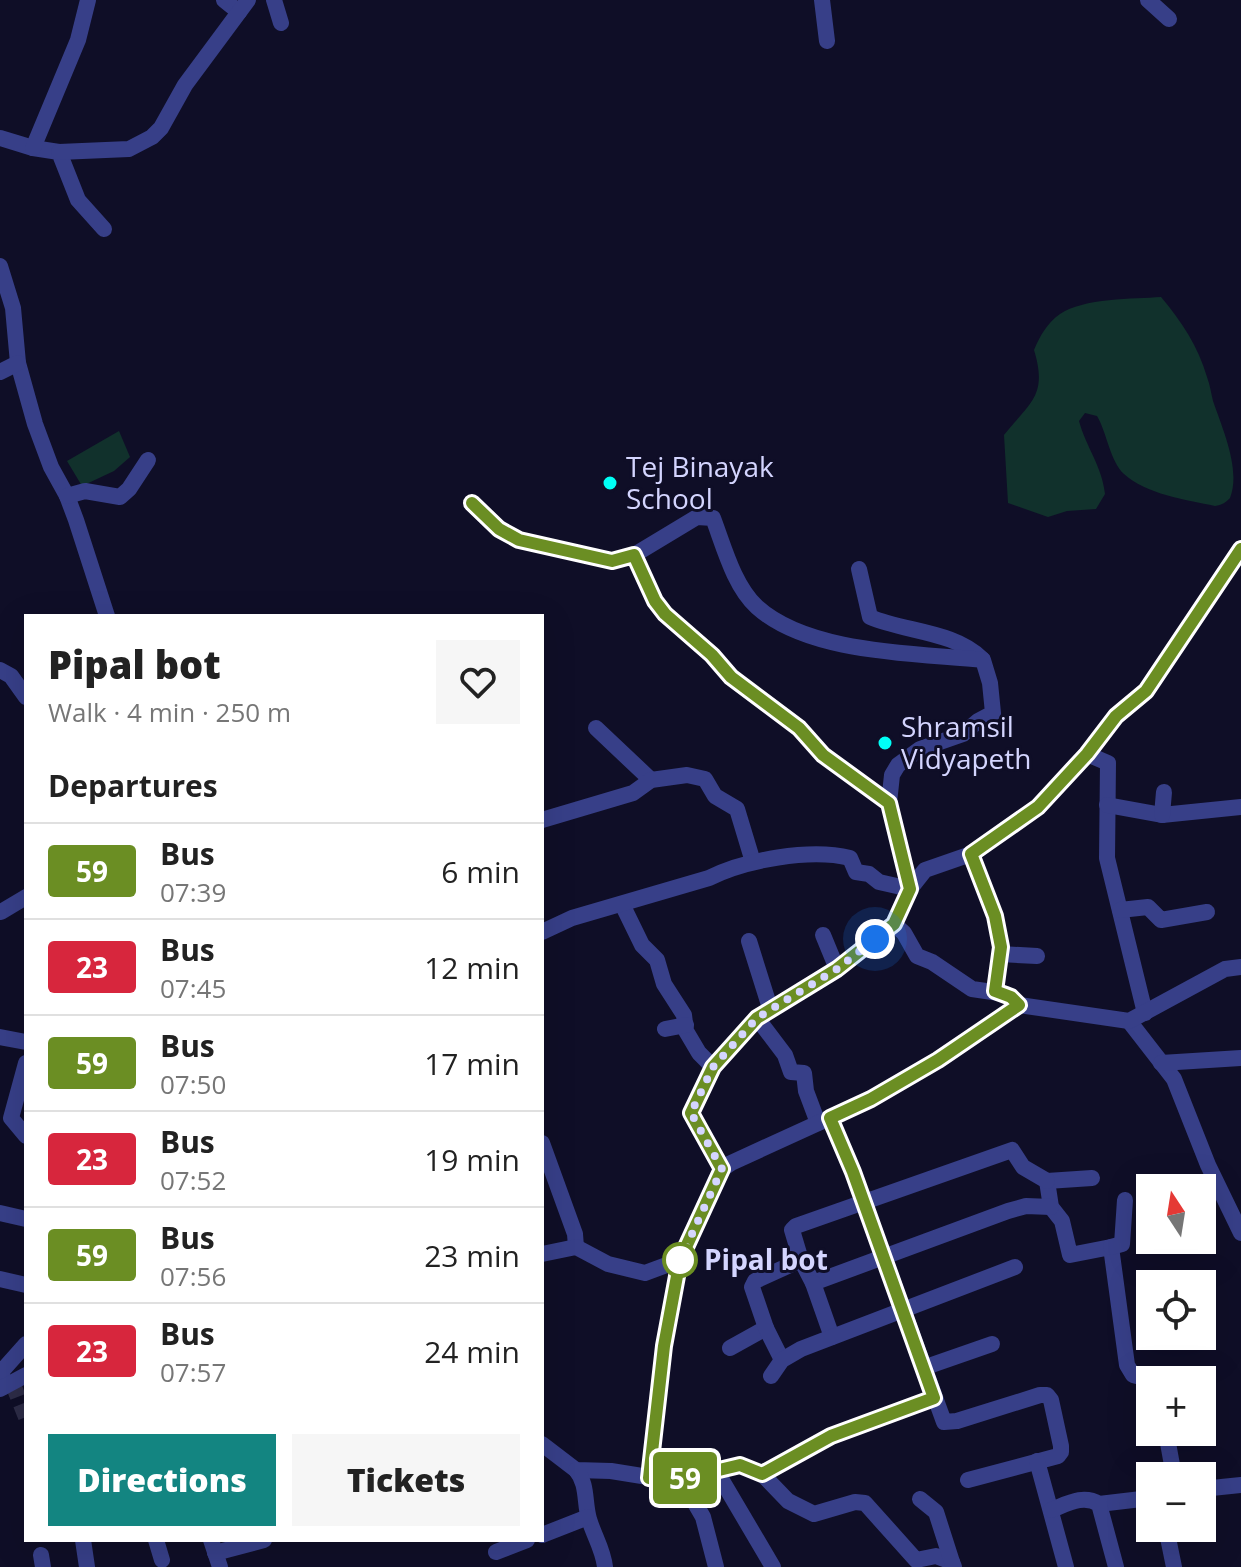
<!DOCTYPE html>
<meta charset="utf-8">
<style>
body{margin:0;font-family:"Open Sans",sans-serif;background:#f6f6f6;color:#222;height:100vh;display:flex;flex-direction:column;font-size:30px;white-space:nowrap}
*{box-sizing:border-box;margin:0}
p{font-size:26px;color:#767676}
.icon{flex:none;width:44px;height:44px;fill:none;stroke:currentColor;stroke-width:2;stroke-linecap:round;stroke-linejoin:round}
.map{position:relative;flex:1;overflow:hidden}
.sheet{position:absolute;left:24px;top:614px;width:520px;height:928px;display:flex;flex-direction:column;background:#fff;border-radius:0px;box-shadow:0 8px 32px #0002}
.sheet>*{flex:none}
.badge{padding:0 16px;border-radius:6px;font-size:28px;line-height:52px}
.needle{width:52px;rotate:348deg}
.controls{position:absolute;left:1136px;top:1174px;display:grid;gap:16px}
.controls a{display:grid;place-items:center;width:80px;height:80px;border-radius:0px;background:#fff;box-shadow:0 8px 32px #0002;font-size:40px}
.you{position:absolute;width:40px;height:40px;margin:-20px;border:6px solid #fff;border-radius:50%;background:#1a73e8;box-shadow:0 0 0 12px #1a73e833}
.map>.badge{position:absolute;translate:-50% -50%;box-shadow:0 0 0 4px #fff}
h2{padding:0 24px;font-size:30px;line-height:72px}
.round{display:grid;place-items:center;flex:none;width:84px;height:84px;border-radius:0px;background:#f6f6f6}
.summary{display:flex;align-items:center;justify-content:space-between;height:136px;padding:0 24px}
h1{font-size:38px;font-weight:800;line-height:60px}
.primary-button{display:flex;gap:16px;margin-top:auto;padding:16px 24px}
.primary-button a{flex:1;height:92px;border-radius:0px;background:#138581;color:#fff;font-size:32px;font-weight:800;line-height:92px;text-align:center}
.primary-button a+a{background:#f6f6f6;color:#222}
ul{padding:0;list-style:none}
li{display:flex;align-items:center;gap:24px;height:96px;padding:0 24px;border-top:2px solid #e0e0e0}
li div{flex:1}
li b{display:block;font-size:30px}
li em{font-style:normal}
li .badge{min-width:88px;font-weight:700;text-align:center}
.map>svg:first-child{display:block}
.green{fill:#11312c}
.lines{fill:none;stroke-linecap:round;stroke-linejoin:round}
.minor-tunnel{stroke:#2d2c47;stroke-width:16;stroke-dasharray:16 8;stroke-linecap:butt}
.minor{stroke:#373f88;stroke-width:16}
.line-casing{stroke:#fff;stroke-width:18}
.line{stroke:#6b8e23;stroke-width:12}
.walk{stroke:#d4d5ff;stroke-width:8;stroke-dasharray:0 14.4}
.poi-dot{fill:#00fff6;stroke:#0f0e27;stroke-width:3}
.stop-dot{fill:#fff;stroke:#6b8e23;stroke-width:4}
.labels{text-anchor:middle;stroke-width:6;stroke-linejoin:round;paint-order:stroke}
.poi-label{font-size:28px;fill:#d4d5ff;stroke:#0f0e27;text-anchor:start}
.stop-label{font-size:28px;font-weight:bold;fill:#d4d5ff;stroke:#0f0e27;text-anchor:start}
</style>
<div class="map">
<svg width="1241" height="1567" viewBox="0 0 1241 1567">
<rect width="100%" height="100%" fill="#0f0e27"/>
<g class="green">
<path d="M 1161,297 C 1182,322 1198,346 1207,377 C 1210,385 1211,393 1213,401 C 1223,430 1241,470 1230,498 C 1225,503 1222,505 1215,506 C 1187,500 1145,494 1124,474 C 1110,461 1107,433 1097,416 L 1085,413 L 1079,421 C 1086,447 1102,466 1105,494 L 1096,509 L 1067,511 L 1048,517 L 1008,503 L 1004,435 C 1030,402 1048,396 1034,350 C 1040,336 1047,323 1060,314 C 1083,298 1134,299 1161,297 Z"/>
<polygon points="119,431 130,457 114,471 82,486 67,461"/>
</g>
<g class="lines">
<polyline class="minor-tunnel" points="12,1382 26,1417"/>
<g class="minor">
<polyline points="224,0 239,12"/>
<polyline points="274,0 281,23"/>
<polyline points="822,0 827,41"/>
<polyline points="1148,0 1169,19"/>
<polyline points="0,138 33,148 59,152 78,200 104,229"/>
<polyline points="33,148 78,40 88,0"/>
<polyline points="59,152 129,149 152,137 161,128 185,85 248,0"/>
<polyline points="0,266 13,308 18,363 35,424 51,467 67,496 76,520 107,616"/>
<polyline points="0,372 18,363"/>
<polyline points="67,496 85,491 120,497 129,489 148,460"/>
<polyline points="472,503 499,529 519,540 612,561 634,555 655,601 665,614 712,655 731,677 799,728 823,755 889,803"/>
<path d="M 859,569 L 870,617 C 905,632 954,631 982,659"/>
<polyline points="0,670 11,676 26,697"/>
<polyline points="596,728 651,780"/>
<polyline points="1087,754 1108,763 1107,858 1145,1013"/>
<polyline points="1107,805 1162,815 1241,807"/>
<polyline points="1162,815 1164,792"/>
<polyline points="542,820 633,793 651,780 687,775 705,779 715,796 737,809 753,862"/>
<polyline points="971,854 995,916 1001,947 995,991"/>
<polyline points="622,904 642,945 657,960 664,984 684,1015 686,1031 699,1053 713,1067"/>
<polyline points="1120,910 1148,907 1161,920 1207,912"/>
<polyline points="1,912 26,897"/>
<polyline points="894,924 904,933 917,956 932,962 972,989 1006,994 1019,1005"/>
<path d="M 542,932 L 572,918 L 709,878 C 745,860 810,848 850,858 L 856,872 L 869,874 L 879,882 L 910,889 L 889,803 L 892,775 L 898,765 L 920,749 L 963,734 L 978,721 L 993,713 L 990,683 L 983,660 C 916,653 809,654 757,607 C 734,586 724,547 713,518 L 697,517 L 634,555"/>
<polyline points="823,935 837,969"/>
<polyline points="749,941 770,1008"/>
<polyline points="1000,954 1037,956"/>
<polyline points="757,1018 785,1055 791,1072 804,1073 806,1091 818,1123"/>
<polyline points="1129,1021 1174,1079 1208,1165 1241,1233"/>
<polyline points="665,1029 686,1025"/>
<polyline points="0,1037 26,1042"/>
<polyline points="26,1063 11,1118 26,1136"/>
<polyline points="1161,1063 1241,1058"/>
<polyline points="830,1118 853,1172 944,1422 957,1421 1040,1395 1047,1395 1051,1400 1061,1446 1061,1452 1058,1456 968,1480"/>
<polyline points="542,1143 575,1234 576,1247"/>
<polyline points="722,1169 691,1113 713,1067 757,1018 837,969 894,924 910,889 925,870 971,854 1038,807 1087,754 1116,716 1146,691 1241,549"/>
<polyline points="1092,1178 1047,1181 1051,1207 1062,1221 1070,1255 1111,1247 1127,1365 1133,1375 1152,1380"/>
<polyline points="1047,1181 1023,1167 1012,1150 796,1226 792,1230 801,1260 813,1283 1008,1211 1026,1206 1051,1207"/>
<polyline points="0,1213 26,1219"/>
<polyline points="1111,1247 1122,1244 1125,1200"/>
<polyline points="542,1254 576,1247 608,1264 645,1273 680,1260 715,1183 722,1169 731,1163 871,1099 938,1060 1019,1005 1129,1021 1225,969 1241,967"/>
<polyline points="0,1279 26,1285"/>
<polyline points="813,1283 832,1337"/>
<polyline points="730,1348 766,1328"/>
<polyline points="782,1360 766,1328 752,1287 755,1281 801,1260"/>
<polyline points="923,1368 992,1344"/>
<polyline points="771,1376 782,1360 801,1349 1015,1267"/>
<polyline points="3,1387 2,1371 26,1344"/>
<polyline points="0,1389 26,1375"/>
<polyline points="1166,1432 1174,1476"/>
<polyline points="542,1444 576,1470 611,1471 673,1481 740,1465 762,1474 788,1501 814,1514 855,1502 865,1503 916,1560 936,1556 952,1562 954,1567"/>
<polyline points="1037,1461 1066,1567"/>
<path d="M 576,1470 C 588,1484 584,1502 589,1519 C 594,1536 603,1549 605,1567"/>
<polyline points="717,1472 773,1567"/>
<polyline points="762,1474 831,1436 934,1398"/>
<polyline points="649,1478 664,1346 680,1260"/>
<polyline points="681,1479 703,1517 716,1567"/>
<polyline points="1202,1489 1241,1485"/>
<polyline points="920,1499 936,1512 952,1562"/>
<polyline points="1099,1504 1150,1498"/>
<path d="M 1051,1510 C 1067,1504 1083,1494 1099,1504 L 1116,1567"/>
<polyline points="1166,1528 1174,1567"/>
<polyline points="542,1535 588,1517"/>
<polyline points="83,1540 87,1567"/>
<polyline points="156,1540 162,1560"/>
<polyline points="211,1540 220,1567"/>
<polyline points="496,1552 527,1540"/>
<polyline points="215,1553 264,1540"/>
<polyline points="41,1555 43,1567"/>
</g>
</g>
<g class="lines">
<g class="line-casing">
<polyline id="line" points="472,503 499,529 519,540 612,561 634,555 655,601 665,614 712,655 731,677 799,728 823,755 889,803 910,889 894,924 837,969 757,1018 713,1067 691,1113 722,1169 680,1260 664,1346 649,1478 673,1481 740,1465 762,1474 831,1436 934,1398 853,1172 830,1118 871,1099 938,1060 1019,1005 1011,997 995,991 1001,947 995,916 971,854 1038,807 1087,754 1116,716 1146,691 1241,549"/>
</g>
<use href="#line" class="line"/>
<polyline class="walk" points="680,1260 722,1169 691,1113 713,1067 757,1018 837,969 875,939"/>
</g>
<g class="poi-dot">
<circle cx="610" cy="483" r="8"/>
<circle cx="885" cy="743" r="8"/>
</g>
<circle class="stop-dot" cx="680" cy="1260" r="16"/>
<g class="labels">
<g class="poi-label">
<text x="626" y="477">Tej Binayak<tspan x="626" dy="32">School</tspan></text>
<text x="901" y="737">Shramsil<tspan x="901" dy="32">Vidyapeth</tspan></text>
</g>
<g class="stop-label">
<text x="704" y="1270">Pipal bot</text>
</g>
</g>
</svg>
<div class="controls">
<a><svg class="needle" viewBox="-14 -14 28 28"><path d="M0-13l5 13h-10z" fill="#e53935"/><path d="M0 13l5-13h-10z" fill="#767676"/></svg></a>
<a><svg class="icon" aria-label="locate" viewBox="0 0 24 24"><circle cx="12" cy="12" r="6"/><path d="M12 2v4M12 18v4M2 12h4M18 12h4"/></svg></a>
<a>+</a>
<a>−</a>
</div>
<div class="you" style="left:875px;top:939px"></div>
<b class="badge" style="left:685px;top:1478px;background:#6b8e23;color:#fff">59</b>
<section class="sheet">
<div class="summary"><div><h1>Pipal bot</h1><p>Walk · 4 min · 250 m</p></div><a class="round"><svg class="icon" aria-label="heart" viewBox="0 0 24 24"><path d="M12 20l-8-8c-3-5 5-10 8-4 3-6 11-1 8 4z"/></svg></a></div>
<h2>Departures</h2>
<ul>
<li><span class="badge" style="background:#6b8e23;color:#fff">59</span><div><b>Bus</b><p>07:39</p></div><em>6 min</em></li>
<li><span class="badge" style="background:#d7263d;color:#fff">23</span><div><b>Bus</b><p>07:45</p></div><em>12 min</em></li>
<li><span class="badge" style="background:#6b8e23;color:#fff">59</span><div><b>Bus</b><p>07:50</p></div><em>17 min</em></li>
<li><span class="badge" style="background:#d7263d;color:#fff">23</span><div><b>Bus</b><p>07:52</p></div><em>19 min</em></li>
<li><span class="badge" style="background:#6b8e23;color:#fff">59</span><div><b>Bus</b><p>07:56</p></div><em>23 min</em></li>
<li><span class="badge" style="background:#d7263d;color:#fff">23</span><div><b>Bus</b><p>07:57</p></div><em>24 min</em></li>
</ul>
<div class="primary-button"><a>Directions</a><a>Tickets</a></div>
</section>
</div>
